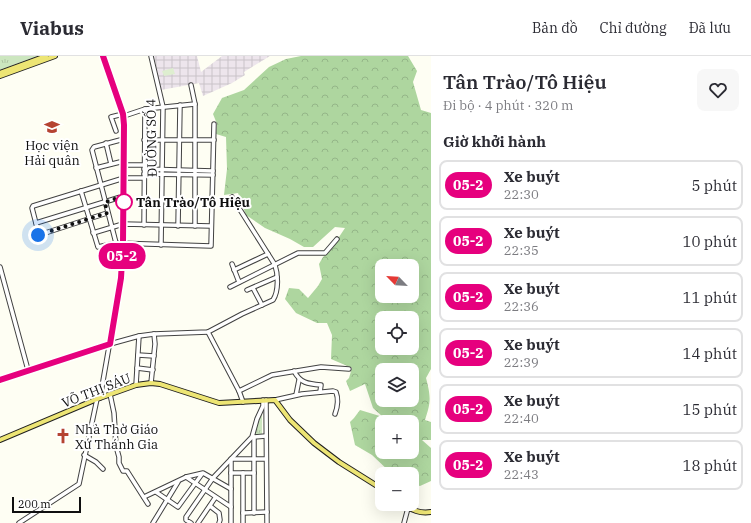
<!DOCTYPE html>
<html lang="vi">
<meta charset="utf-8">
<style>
body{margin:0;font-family:"IBM Plex Serif",serif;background:#f7f7f7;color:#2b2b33;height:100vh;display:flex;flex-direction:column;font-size:15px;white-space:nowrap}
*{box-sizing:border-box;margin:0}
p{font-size:13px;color:#7c7c81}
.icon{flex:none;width:22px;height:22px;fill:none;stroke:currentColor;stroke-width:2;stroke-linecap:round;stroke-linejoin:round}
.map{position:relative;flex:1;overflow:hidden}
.side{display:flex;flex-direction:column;background:#fff;width:320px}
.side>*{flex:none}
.badge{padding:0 8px;border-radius:13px;font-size:14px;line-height:26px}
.needle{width:26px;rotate:295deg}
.controls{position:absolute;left:375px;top:203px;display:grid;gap:8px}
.controls a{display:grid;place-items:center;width:44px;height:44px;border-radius:8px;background:#fff;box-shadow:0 4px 16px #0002;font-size:20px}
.scale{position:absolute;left:12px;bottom:10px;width:69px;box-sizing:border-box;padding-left:4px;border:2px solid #0f0f0f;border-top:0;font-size:11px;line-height:14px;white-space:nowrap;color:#0f0f0f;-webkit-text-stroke:3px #fff;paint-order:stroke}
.you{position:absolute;width:20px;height:20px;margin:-10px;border:3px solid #fff;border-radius:50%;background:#1a73e8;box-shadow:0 0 0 6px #1a73e833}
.map>.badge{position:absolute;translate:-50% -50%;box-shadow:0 0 0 2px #fff}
h2{padding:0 12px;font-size:15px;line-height:36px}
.round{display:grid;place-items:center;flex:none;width:42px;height:42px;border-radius:8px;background:#f7f7f7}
.summary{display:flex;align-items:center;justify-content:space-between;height:68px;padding:0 12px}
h1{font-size:19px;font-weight:600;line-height:30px}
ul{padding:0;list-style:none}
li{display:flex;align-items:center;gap:12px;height:50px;margin:0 8px 6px;padding:0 4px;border:2px solid #e1e1e2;border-radius:8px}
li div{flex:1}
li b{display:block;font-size:15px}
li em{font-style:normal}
li .badge{min-width:44px;font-weight:700;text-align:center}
header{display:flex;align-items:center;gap:24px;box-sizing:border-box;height:56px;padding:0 20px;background:#fff;border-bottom:1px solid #e1e1e2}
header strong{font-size:19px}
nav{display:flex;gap:22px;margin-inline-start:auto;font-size:14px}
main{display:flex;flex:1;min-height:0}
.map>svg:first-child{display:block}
.industrial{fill:url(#industrial-grid)}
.forest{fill:url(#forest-crowns);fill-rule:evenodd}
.park{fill:url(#park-tufts)}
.pitch{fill:#deeed0}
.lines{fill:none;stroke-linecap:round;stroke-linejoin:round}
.minor-casing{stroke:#424242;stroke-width:5.5}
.major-casing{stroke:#202020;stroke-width:6}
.minor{stroke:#fff;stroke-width:3.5}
.major{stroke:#ede574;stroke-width:4}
.line-casing{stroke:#fff;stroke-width:9}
.line{stroke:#e6007e;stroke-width:6}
.walk{stroke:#0f0f0f;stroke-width:4;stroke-dasharray:0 7.2}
.stop-dot{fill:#fff;stroke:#e6007e;stroke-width:2}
.labels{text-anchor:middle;stroke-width:4;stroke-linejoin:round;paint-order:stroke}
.street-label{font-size:13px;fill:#0f0f0f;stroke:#fff}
.poi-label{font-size:13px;fill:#0f0f0f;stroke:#fff}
.stop-label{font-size:13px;font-weight:bold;fill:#0f0f0f;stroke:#fff;text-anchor:start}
</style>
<header>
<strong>Viabus</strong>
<nav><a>Bản đồ</a><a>Chỉ đường</a><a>Đã lưu</a></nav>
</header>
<main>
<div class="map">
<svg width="431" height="467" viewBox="0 0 431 467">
<defs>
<pattern id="industrial-grid" width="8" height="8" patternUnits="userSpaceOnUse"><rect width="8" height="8" fill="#ede5ec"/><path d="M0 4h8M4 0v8" fill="none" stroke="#cac3c9"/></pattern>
<pattern id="forest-crowns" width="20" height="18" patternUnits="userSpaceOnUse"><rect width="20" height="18" fill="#aed69f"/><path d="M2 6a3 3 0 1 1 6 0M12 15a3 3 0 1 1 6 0" fill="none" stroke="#94b688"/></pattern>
<pattern id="park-tufts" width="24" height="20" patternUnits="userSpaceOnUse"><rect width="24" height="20" fill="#cce6bf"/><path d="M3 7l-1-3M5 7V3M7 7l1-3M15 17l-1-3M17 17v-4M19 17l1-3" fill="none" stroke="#aec4a3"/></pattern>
</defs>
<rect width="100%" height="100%" fill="#fefef3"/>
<polygon class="industrial" points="154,0 197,0 201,16 222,0 270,0 244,16 245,19 232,27 203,40 199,27 161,34"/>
<path class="forest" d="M 301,0 L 408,0 L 417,15 L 413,26 L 421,54 L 431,57 L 431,313 L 426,322 C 431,341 431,346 425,364 L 431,366 L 431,384 L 422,384 L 431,392 L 431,425 L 420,430 L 412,428 L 412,418 L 392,418 L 372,399 L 355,389 L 350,366 L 354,362 L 360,354 L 383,361 L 373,352 L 365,328 L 350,335 L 346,325 L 349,322 L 352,312 L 331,303 L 332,279 L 327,267 L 317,267 L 296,257 L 285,243 L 289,232 L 299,233 L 308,242 L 318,230 L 322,223 L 319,208 L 323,201 L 329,196 L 345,172 L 335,171 L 313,191 L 304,191 L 290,183 L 265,172 L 246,159 L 238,137 L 224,139 L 227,113 L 226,81 L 216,78 L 217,68 L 213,58 L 222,42 L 244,34 L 269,11 L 286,3 ZM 382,210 L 412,210 L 412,240 L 382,240 ZM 382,262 L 412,262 L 412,292 L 382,292 ZM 382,314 L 412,314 L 412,344 L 382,344 ZM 382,366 L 412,366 L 412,396 L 382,396 Z"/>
<g class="park">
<polygon points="0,0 37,0 0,14"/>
<polygon points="262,358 262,378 255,379 260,359"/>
</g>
<polygon class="pitch" points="173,12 175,18 164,20 162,15"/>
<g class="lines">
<g class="minor-casing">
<g id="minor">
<polyline points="151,0 163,51 161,189"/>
<polyline points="191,29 195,48 195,170"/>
<polyline points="124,60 145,53 195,48"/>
<polyline points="116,75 111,61 123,58"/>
<polyline points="144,84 214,84"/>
<polyline points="106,87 111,108"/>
<polyline points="124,109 144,109"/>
<polyline points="96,112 124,105"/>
<polyline points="144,113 213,115"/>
<polyline points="144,118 213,119"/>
<polyline points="81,135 98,191 116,187 211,190 214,68"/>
<polyline points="107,157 39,179 32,152 33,150 124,122 144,122"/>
<polyline points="36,167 124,140"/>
<polyline points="144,169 145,53"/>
<polyline points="178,170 180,49"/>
<polyline points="93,177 123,168 211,170"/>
<polyline points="116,187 92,94 94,91 124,83"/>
<polyline points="232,208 239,226"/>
<polyline points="0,211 28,314"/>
<polyline points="234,214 268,198"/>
<polyline points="230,231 298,197 325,197 337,183"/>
<polyline points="253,232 262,249"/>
<polyline points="247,234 277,221"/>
<polyline points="208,276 239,335 272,319 321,311 349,313"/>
<polyline points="138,299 154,300"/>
<polyline points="137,312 153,314"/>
<path d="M 294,315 C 300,327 308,328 321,329 L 320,336"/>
<path d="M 0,324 L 110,288 L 139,280 L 154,278 L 208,276 L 242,258 L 273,244 C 279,235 278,218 275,209 L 232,141"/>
<polyline points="151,327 155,288 154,278"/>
<polyline points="136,329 139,280"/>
<polyline points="239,335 243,346"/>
<polyline points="110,338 114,357 116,390 119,401 119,407 123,415 127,415 148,448"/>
<polyline points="296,339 299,324"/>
<polyline points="100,342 121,222 123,187 124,105 124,60 103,0"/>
<polyline points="266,344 267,467"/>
<path d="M 275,344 L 302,338 L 333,335 L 336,336 C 339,344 338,350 335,358"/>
<polyline points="253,381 266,380"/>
<polyline points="254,381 254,457"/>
<polyline points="84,399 96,406 103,413"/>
<polyline points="231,417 254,417"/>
<polyline points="243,417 243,467"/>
<polyline points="186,421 231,451 231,467"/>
<polyline points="156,436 178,451 202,418"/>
<polyline points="144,441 186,421 203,417 231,433"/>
<polyline points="210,450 219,457 220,464 219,467"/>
<polyline points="231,451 231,403 266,403"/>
<polyline points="243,457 267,456"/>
<polyline points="19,467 79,428 97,343"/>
<polyline points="153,467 178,426"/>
<polyline points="191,467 186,464 186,461 213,422 252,381 257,363 263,350 263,344"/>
<polyline points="198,467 215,442"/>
<polyline points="404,467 408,452"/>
</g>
</g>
<g class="major-casing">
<g id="major">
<polyline points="0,17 46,0"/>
<polyline points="0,20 55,0"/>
<polyline points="0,384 97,343 136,329 151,327 160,328 219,347 275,344 290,364 314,387 339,406 382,433"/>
<path d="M 403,448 C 412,454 420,458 431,456"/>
</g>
</g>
<use href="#minor" class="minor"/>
<use href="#major" class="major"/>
</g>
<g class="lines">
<g class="line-casing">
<polyline id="line" points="0,324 110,288 121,222 123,187 124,69 123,58 103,0"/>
</g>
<use href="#line" class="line"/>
<polyline class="walk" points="38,179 107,157 105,146 124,140 124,146"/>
</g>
<defs>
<g id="university-bare" transform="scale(1.2)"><path d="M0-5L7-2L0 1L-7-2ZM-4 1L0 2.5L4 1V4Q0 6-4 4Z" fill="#b54332" stroke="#fff" stroke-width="2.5" paint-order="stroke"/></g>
<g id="church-bare" transform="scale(1.2)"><path d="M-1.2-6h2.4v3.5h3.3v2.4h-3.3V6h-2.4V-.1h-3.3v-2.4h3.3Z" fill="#b54332" stroke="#fff" stroke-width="2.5" paint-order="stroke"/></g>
</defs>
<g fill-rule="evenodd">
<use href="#university-bare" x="52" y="71"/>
<use href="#church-bare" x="63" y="380"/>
</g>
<circle class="stop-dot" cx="124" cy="146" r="8"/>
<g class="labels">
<g class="street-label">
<text transform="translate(151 82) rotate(-91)" y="5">ĐƯỜNG SỐ 4</text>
<text transform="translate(96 334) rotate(-21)" y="5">VÕ THỊ SÁU</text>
</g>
<g class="poi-label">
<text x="52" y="94">Học viện<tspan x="52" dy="15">Hải quân</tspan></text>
<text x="75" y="378" text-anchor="start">Nhà Thờ Giáo<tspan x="75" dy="15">Xứ Thánh Gia</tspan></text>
</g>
<g class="stop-label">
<text x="136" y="151">Tân Trào/Tô Hiệu</text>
</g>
</g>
</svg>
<div class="controls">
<a><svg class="needle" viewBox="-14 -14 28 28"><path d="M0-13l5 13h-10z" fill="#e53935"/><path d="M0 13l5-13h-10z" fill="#7c7c81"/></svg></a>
<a><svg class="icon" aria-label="locate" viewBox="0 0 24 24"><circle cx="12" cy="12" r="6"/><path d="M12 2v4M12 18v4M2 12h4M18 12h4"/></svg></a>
<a><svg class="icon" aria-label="layers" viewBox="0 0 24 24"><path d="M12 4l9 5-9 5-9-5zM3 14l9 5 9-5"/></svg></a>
<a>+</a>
<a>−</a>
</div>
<div class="scale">200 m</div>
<div class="you" style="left:38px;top:179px"></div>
<b class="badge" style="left:122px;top:200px;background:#e6007e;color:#fff">05-2</b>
</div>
<section class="side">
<div class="summary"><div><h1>Tân Trào/Tô Hiệu</h1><p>Đi bộ · 4 phút · 320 m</p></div><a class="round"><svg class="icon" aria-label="heart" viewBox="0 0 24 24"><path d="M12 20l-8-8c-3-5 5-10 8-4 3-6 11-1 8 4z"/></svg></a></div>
<h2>Giờ khởi hành</h2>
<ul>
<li><span class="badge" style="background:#e6007e;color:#fff">05-2</span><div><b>Xe buýt</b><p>22:30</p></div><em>5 phút</em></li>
<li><span class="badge" style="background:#e6007e;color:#fff">05-2</span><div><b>Xe buýt</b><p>22:35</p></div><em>10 phút</em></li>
<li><span class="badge" style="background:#e6007e;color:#fff">05-2</span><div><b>Xe buýt</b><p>22:36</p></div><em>11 phút</em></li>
<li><span class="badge" style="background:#e6007e;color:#fff">05-2</span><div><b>Xe buýt</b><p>22:39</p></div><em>14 phút</em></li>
<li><span class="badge" style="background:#e6007e;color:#fff">05-2</span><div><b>Xe buýt</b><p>22:40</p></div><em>15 phút</em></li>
<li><span class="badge" style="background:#e6007e;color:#fff">05-2</span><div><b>Xe buýt</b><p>22:43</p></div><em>18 phút</em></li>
</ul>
</section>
</main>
